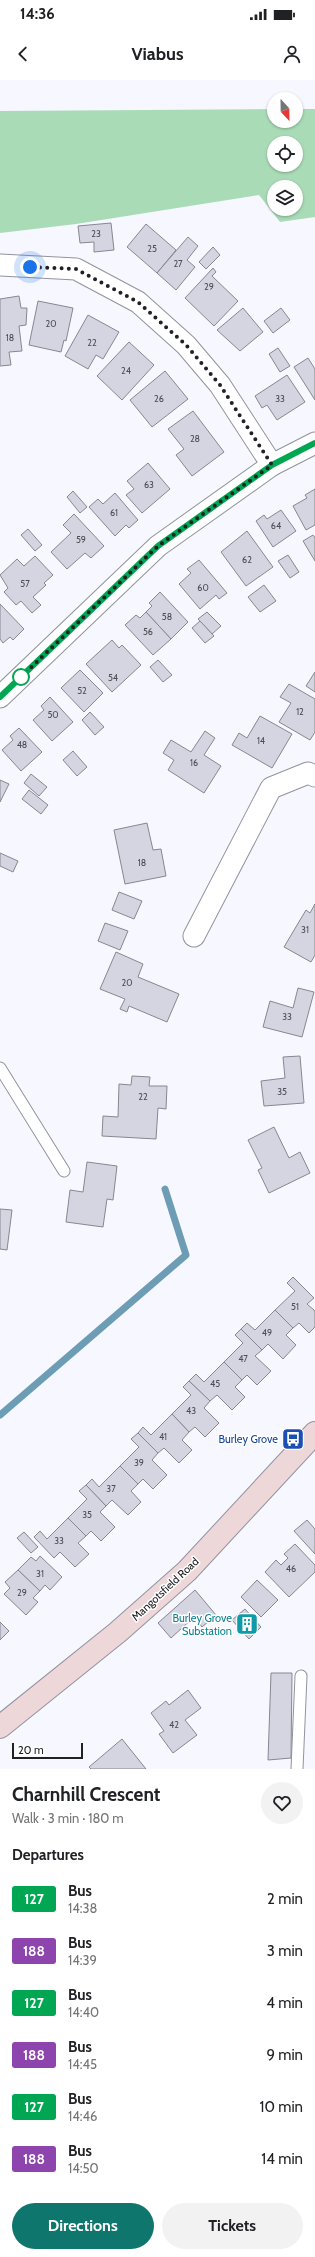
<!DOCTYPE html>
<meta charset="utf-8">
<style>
body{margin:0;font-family:Cabin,sans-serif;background:#f2f2f2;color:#202124;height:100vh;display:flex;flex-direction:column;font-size:15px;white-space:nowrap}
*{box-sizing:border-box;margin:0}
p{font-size:13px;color:#757577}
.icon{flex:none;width:22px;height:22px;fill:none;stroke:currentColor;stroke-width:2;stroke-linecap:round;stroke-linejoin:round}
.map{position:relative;height:1689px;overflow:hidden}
.details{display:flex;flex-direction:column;background:#fff;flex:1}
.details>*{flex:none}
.badge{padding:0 8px;border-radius:3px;font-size:14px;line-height:26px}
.needle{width:26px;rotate:158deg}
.fabs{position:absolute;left:267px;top:12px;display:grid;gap:8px}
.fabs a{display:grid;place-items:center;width:36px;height:36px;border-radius:50%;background:#fff;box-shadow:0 1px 3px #0004;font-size:20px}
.scale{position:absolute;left:12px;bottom:10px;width:71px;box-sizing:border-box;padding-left:4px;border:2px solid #202025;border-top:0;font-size:11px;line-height:14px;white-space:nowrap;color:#202025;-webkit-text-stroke:3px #fff;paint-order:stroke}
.you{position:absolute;width:20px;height:20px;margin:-10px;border:3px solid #fff;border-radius:50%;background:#1a73e8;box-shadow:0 0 0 6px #1a73e833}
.map>.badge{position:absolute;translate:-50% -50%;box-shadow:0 0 0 2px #fff}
h2{padding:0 12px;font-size:15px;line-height:36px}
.round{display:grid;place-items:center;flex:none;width:42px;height:42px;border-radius:21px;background:#f2f2f2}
.overview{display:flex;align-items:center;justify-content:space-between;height:68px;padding:0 12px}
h1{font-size:19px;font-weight:700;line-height:30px}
.cta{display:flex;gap:8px;margin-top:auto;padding:8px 12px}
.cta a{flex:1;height:46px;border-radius:24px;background:#0f766e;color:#fff;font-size:16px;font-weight:700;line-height:46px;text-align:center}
.cta a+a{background:#f2f2f2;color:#202124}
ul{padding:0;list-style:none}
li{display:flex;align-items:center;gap:12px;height:52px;padding:0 12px}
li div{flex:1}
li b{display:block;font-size:15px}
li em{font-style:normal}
li .badge{min-width:44px;font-weight:700;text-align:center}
.status{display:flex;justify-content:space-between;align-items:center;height:28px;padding:0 20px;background:#fff;direction:ltr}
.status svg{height:11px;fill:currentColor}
header{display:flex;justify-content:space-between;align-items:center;height:52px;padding:0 12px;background:#fff;font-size:18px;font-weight:700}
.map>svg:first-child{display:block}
.green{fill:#a9dbb6;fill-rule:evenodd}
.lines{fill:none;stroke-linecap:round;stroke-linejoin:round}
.stream{stroke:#6d9db4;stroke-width:7}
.building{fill:#d4d5e1;stroke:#868792}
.lane-casing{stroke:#92939e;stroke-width:13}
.street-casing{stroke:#92939e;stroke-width:23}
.secondary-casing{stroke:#92939e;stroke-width:24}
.lane{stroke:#fff;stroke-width:11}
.street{stroke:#fff;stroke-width:21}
.secondary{stroke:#eed7d8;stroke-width:22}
.line-casing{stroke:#fff;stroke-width:9}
.line{stroke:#00a651;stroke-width:6}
.walk{stroke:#202025;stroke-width:4;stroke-dasharray:0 7.2}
.stop-dot{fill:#fff;stroke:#00a651;stroke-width:2}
.labels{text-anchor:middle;stroke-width:3;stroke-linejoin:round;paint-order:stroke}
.number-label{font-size:9px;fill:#4d4d54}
.transit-label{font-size:11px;fill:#164399;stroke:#fff;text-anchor:end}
.street-label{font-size:11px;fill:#202025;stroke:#fff}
.culture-label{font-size:11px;fill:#0d838f;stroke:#fff;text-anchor:end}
</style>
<div class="status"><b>14:36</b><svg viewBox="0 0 49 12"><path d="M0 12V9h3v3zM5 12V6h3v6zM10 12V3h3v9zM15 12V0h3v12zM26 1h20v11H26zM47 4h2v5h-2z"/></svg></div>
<header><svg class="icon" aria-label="back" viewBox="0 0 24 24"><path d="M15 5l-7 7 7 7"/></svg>Viabus<svg class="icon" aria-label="person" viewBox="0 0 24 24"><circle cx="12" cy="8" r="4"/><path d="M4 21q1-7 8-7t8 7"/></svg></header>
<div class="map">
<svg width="315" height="1689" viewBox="0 0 315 1689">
<rect width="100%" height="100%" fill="#f6f7ff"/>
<path class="green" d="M 274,29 L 274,41 L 296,41 L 296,29 L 315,29 L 315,137 L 280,142 L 259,115 L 76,144 L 0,153 L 0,31 ZM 274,63 L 296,63 L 296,85 L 274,85 ZM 274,107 L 296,107 L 296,129 L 274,129 Z"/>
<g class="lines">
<polyline class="stream" points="0,1335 186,1175 165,1109"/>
</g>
<g class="building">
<polygon points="111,143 114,170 94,172 94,162 80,163 78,146"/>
<polygon points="146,144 176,170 157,193 127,167"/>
<polygon points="188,157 198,166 187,180 195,187 176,210 157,193"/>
<polygon points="213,167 220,175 206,189 199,182"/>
<polygon points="213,188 216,192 212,196 238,221 214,246 185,218"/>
<polygon points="19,216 21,228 27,228 26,245 19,246 22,271 9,272 11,285 0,286 0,219"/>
<polygon points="38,221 73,228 66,261 64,260 61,272 29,265"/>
<polygon points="243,228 263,252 240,271 217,250"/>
<polygon points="281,228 290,240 273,253 264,241"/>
<polygon points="88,235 119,252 103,279 96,275 88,289 65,276"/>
<polygon points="129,262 154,285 122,320 97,296"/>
<polygon points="278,268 290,286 280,292 269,274"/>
<polygon points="308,278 315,289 315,320 294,287"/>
<polygon points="165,291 188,319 152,347 130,320"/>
<polygon points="287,295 305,322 277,340 267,325 262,328 255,316"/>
<polygon points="193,331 224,372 192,396 176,375 184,369 168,349"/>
<polygon points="148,383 170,409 142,433 126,415 134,409 127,401"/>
<polygon points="315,409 315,445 306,450 293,426 307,418 305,415"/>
<polygon points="73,411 87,427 80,433 67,417"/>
<polygon points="115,413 138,440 129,448 126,445 115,456 89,427 98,419 103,424"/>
<polygon points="281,430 296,451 273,467 256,441 264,435 267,439"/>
<polygon points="74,434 104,466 91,478 85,473 67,489 51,472 71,453 63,445"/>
<polygon points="28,449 42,465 35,471 21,455"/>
<polygon points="247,451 273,487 246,506 221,472"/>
<polygon points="313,455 315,458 315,481 303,461"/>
<polygon points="288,475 299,492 290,498 278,481"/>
<polygon points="35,476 53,495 44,503 46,505 33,517 41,525 32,533 21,521 16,525 4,512 8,508 0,495 17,479 24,486"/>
<polygon points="199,480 227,513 219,519 216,515 200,529 179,504 191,493 187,489"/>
<polygon points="264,505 276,521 260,532 248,517"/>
<polygon points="160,512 188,542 171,559 146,532 152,526 149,523"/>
<polygon points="0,524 24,549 13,560 10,557 3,563 0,559"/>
<polygon points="146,532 171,559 153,575 125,545 136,535 140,538"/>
<polygon points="207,532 221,546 212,554 198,539"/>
<polygon points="200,541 214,556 205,563 192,548"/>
<polygon points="112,560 119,568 122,565 141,585 112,612 86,584"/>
<polygon points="158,580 172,595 163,602 150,587"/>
<polygon points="80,590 103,613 84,632 61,608"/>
<polygon points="315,592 315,612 306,606"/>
<polygon points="289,604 315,619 315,652 310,660 279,642 291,623 280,617"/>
<polygon points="50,617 73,642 52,661 33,640 44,630 41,626"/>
<polygon points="90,632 104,647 95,655 82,640"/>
<polygon points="260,636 292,654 272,688 232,665 239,653 247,658"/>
<polygon points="19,648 42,672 21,691 2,670 13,660 10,656"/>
<polygon points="205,651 215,658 204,675 221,686 204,713 168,690 174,680 163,673 171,660 191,672"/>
<polygon points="73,671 87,687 77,696 63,680"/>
<polygon points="31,694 47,707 39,716 24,703"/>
<polygon points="0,700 9,704 0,722"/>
<polygon points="29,710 48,725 41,734 22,719"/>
<polygon points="147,743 153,770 161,769 166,796 125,804 114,750"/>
<polygon points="0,773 18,781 13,792 0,786"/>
<polygon points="119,812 142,821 134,839 112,830"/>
<polygon points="315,824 315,875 311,882 284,867 306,830 310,833"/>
<polygon points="105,843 128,851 120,870 98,861"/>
<polygon points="116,872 143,884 138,897 179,914 167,942 129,926 127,932 120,929 125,919 100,909"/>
<polygon points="298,908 314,912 302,957 263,947 270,921 293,928"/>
<polygon points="300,976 304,1023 264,1026 261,1001 285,998 283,977"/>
<polygon points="132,996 150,997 149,1006 167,1006 166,1029 158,1028 156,1059 102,1056 103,1036 118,1037 119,1004 131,1005"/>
<polygon points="274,1047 289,1078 300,1072 310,1093 269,1113 258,1090 262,1088 248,1060"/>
<polygon points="87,1082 117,1086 113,1120 107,1119 103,1147 66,1142 70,1110 83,1112"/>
<polygon points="0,1129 12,1130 7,1170 0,1169"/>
<polygon points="293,1197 314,1218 307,1224 315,1231 315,1247 309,1253 299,1243 293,1248 275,1230 295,1211 287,1203"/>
<polygon points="275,1230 293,1248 286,1255 296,1265 283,1279 268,1264 262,1270 241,1249 247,1243 255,1250"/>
<polygon points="241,1249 262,1270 255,1276 271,1291 257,1305 247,1295 242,1300 224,1282 243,1263 235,1255"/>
<polygon points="224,1282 242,1300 235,1307 245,1317 232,1330 217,1315 210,1321 189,1301 196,1294 204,1302"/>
<polygon points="189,1301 210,1321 204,1328 219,1343 205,1357 195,1347 189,1352 172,1334 191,1315 183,1307"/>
<polygon points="172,1334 189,1352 182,1360 192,1370 179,1383 164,1368 158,1373 138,1353 143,1347 151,1355"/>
<polygon points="138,1353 158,1373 152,1380 167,1395 153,1409 143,1399 138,1404 120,1386 139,1367 131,1359"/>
<polygon points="120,1386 138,1404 131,1411 141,1422 128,1435 112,1420 106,1426 86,1405 92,1399 99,1407"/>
<polygon points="86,1405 106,1426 100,1432 115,1447 101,1461 91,1451 86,1456 68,1438 87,1419 79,1411"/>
<polygon points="68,1438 86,1456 78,1463 89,1474 75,1487 60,1472 54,1478 34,1457 40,1451 47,1459"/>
<polygon points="307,1440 315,1449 315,1474 294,1451"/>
<polygon points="24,1452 38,1467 31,1473 17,1458"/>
<polygon points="295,1464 315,1485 315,1492 289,1517 265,1492 276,1480 281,1485 288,1478 284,1474"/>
<polygon points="40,1476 62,1497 50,1510 45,1505 40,1511 18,1490 31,1477 36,1481"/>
<polygon points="18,1490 40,1511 33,1518 38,1522 26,1535 4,1514 10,1508 5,1502"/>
<polygon points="257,1500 278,1520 261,1537 241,1517"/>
<polygon points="195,1510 216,1535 202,1547 194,1537 171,1558 158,1543"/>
<polygon points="245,1529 261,1547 249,1559 232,1540"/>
<polygon points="0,1542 9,1551 0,1560"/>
<polygon points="271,1593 292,1593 291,1678 268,1680"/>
<polygon points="188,1610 201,1628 185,1640 197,1655 173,1673 159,1654 164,1651 151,1633 166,1621 169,1625"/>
<polygon points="122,1659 146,1689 91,1689 89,1687"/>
</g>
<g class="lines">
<g class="lane-casing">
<g id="lane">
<polyline points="0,988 64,1091"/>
<polyline points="297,1689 301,1596"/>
</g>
</g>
<g class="street-casing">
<g id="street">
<polyline points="0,185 76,189 138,222 186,265 220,305 272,385"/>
<polyline points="0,617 158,466 272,385 315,363"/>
<polyline points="194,856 271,708 308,693 315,696"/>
</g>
</g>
<g class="secondary-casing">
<polyline id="secondary" points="0,1647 118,1552 187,1491 315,1353"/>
</g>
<use href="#lane" class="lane"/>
<use href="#street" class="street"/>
<use href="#secondary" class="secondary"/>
</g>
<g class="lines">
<g class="line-casing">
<polyline id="line" points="0,617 158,466 272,385 315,363"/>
</g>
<use href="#line" class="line"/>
<polyline class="walk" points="21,597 158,466 272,385 220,305 186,265 138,222 76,189 30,187"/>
</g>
<defs>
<g id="bus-square" transform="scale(1.15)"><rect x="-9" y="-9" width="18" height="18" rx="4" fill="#1a4fb4" stroke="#fff"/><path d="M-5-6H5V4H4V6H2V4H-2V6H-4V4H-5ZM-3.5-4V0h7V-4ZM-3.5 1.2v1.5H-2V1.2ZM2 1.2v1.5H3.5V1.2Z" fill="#fff"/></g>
<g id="building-square" transform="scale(1.15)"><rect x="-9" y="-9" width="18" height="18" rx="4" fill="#0f9aa8" stroke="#fff"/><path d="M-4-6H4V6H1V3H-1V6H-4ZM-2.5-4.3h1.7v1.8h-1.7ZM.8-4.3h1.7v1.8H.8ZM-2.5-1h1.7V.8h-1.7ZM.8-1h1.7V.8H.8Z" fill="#fff"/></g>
</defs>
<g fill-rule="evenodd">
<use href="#bus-square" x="293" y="1359"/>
<use href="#building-square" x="247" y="1544"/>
</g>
<circle class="stop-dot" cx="21" cy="597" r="8"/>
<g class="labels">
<g class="number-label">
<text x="96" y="157">23</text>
<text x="152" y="172">25</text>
<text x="178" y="187">27</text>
<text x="209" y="210">29</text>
<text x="51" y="247">20</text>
<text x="10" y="261">18</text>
<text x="92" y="266">22</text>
<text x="126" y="294">24</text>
<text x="159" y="322">26</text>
<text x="280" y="322">33</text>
<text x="195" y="362">28</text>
<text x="149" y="408">63</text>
<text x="114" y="436">61</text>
<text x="276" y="449">64</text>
<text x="81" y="463">59</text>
<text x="247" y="483">62</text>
<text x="25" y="507">57</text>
<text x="203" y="511">60</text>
<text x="167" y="540">58</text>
<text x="148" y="555">56</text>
<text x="113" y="601">54</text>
<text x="82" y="614">52</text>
<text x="300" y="635">12</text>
<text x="53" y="638">50</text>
<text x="261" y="664">14</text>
<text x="22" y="668">48</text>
<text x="194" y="686">16</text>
<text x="142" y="786">18</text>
<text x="305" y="853">31</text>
<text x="127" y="906">20</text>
<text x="287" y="940">33</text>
<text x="282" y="1015">35</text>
<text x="143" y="1020">22</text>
<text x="295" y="1230">51</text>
<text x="267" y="1256">49</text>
<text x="243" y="1282">47</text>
<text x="215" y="1307">45</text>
<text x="191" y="1334">43</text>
<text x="163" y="1360">41</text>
<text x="139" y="1386">39</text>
<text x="111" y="1412">37</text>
<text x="87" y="1438">35</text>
<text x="59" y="1464">33</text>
<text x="291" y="1492">46</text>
<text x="40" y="1497">31</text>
<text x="22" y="1516">29</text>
<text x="174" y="1648">42</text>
</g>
<g class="transit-label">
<text x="278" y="1363">Burley Grove</text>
</g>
<g class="street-label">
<text transform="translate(165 1509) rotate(-43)" y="4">Mangotsfield Road</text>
</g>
<g class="culture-label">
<text x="232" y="1542">Burley Grove<tspan x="232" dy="13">Substation</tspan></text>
</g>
</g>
</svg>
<div class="fabs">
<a><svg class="needle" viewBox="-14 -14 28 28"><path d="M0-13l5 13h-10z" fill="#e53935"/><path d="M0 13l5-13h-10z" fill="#757577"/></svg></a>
<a><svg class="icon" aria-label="locate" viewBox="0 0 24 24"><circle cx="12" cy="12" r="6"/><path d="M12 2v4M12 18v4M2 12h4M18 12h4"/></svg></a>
<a><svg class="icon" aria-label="layers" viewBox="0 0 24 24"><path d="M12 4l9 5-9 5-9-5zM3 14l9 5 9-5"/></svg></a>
</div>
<div class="scale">20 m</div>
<div class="you" style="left:30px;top:187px"></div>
</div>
<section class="details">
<div class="overview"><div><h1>Charnhill Crescent</h1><p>Walk · 3 min · 180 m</p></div><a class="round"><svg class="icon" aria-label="heart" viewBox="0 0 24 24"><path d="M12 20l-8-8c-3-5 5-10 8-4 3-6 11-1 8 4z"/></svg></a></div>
<h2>Departures</h2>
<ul>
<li><span class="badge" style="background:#00a651;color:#fff">127</span><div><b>Bus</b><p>14:38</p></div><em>2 min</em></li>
<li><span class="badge" style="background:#8e44ad;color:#fff">188</span><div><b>Bus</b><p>14:39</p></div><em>3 min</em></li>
<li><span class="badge" style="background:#00a651;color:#fff">127</span><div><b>Bus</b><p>14:40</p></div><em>4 min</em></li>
<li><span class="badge" style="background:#8e44ad;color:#fff">188</span><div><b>Bus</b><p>14:45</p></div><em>9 min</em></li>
<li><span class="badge" style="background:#00a651;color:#fff">127</span><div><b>Bus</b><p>14:46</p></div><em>10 min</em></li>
<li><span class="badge" style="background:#8e44ad;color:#fff">188</span><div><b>Bus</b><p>14:50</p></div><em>14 min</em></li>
</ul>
<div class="cta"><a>Directions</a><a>Tickets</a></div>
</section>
